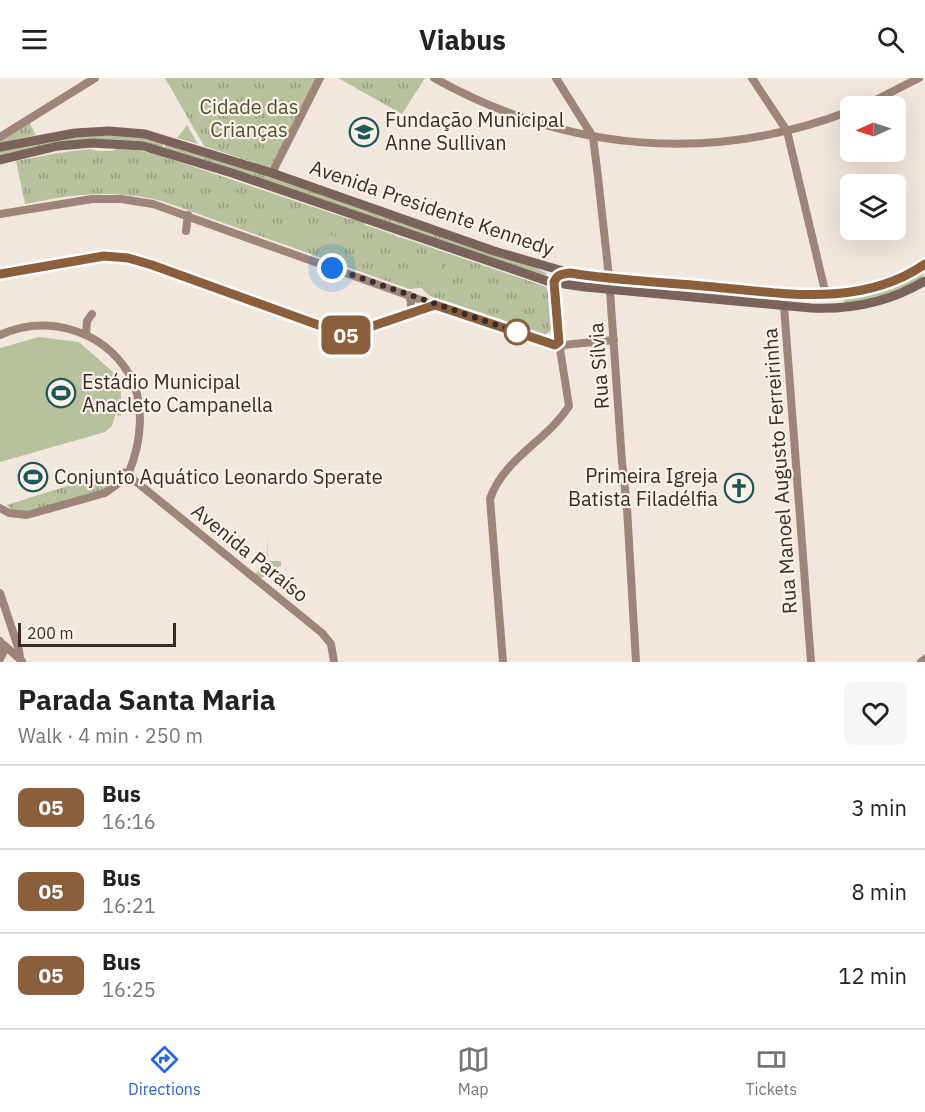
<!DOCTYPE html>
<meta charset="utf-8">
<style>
body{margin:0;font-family:"IBM Plex Sans",sans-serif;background:#f6f6f6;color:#222;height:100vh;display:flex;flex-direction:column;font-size:22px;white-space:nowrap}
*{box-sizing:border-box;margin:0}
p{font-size:20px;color:#767676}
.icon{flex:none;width:33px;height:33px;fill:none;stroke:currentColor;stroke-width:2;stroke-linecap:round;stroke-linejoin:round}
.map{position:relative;height:584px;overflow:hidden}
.panel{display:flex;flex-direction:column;background:#fff;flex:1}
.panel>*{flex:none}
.badge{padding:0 12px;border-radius:9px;font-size:21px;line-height:39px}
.needle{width:39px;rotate:267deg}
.tools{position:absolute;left:840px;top:18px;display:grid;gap:12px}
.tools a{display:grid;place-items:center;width:66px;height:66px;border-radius:9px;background:#fff;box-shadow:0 6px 24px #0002;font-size:30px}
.scale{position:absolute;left:18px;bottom:15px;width:158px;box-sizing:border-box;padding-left:6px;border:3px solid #372c28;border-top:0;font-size:16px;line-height:21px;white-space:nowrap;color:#372c28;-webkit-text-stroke:4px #faf1e9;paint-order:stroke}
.you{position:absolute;width:30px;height:30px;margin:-15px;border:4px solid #fff;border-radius:50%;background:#1a73e8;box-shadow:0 0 0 9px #1a73e833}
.map>.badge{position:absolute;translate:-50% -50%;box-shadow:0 0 0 3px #fff}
.round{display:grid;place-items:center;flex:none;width:63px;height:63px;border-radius:9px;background:#f6f6f6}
.overview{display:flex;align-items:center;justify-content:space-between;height:102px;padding:0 18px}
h1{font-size:28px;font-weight:700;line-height:45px}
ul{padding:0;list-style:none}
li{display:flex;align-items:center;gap:18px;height:84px;padding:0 18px;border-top:2px solid #e0e0e0}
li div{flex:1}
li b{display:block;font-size:22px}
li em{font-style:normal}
li .badge{min-width:66px;font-weight:700;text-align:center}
header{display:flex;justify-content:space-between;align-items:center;height:78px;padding:0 18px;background:#fff;font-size:27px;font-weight:700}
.menu{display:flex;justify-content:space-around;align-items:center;height:84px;border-top:2px solid #e0e0e0;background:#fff;font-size:16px;color:#767676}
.menu a{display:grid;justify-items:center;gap:3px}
.menu .current{color:#2563eb}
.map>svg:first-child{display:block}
.grass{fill:url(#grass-tufts)}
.garden{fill:#b7c19c}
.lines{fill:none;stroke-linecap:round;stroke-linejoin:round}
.secondary{stroke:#9e857a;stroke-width:8}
.primary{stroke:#79635a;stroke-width:9}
.line-casing{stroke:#fff;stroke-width:14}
.line{stroke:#8b5e3c;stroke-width:9}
.walk{stroke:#372c28;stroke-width:6;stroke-dasharray:0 10.8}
.stop-dot{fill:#fff;stroke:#8b5e3c;stroke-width:3}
.labels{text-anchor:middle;stroke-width:4.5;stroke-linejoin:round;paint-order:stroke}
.park-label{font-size:20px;fill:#48552c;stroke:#faf1e9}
.poi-label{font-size:20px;fill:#372c28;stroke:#faf1e9;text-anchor:start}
.street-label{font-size:20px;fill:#372c28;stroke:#faf1e9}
</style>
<header><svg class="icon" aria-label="menu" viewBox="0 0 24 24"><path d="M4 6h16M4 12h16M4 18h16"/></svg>Viabus<svg class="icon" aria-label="search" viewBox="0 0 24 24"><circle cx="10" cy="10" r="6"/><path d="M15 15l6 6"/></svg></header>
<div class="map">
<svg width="925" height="584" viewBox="0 0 925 584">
<defs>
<pattern id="grass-tufts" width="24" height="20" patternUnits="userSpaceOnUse" patternTransform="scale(1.5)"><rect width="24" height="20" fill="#b7c19c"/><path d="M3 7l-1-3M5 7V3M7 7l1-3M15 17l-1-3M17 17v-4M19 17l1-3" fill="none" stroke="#969d7f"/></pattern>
</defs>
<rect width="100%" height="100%" fill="#f2e7dc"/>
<g class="grass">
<polygon points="165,0 318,0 270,90 204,68"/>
<polygon points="338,0 425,0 402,36"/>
<polygon points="28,42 36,57 0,65 0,59"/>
<polygon points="187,47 198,66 177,60"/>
<polygon points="142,57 164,64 162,71 107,63 0,79 0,71 60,58"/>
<polygon points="166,64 191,70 537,190 547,196 544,198 164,70"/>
<path d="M 90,71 L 98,73 L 111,73 L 116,71 L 136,72 L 155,76 L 349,141 L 363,143 L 365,147 L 395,157 L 397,159 L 409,162 L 541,207 L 546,209 L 548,214 L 551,252 C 544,260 539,257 530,254 L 430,218 L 421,210 L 409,211 L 162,123 C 112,111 74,116 25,126 L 16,83 L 58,75 Z"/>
<polygon points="615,203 782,219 780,224 614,208"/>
<polygon points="373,249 372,263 352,256"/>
<polygon points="118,392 107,411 25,435 13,433 7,427"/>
<polygon points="267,459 268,483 281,483 281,488 273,491 262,500 255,497 267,482"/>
</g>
<g class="garden">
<polygon points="284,140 342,161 343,163 311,168 281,158 279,151"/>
<polygon points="423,176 443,183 439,195 419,188"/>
<polygon points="418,190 438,197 434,209 414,202"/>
<path d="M 925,191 L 922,200 C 897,213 873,221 845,225 L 843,221 L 879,213 Z"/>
<polygon points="39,259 79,264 114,295 116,304 120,305 122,328 119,325 118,332 121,332 121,338 115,337 112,348 105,354 0,384 0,270"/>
</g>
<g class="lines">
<g class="secondary">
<path d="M 434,0 C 565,73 709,87 850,33"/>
<polyline points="556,0 593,59 598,99 609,199 622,384 627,430 636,584"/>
<polyline points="752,0 787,53 826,217"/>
<polyline points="864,28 919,0"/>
<polyline points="0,59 95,0"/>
<polyline points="272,95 320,0"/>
<polyline points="0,136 92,121 121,121 153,126 435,227 527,257 560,271 563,267 559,264 554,204"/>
<polyline points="186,153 188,137"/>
<polyline points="409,217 411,224 411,234"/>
<polyline points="784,228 811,584"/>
<polyline points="86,256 87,243 92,236"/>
<path d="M 0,257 C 46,236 102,251 129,296 C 146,325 141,365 129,394"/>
<polyline points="563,267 614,262"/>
<polyline points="123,402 123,395 129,394 134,402 322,555 331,566 334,584"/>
<polyline points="0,430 9,435 27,437 105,415 123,402"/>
<polyline points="0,515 19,572 20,581"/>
<polyline points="0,563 5,571 0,581"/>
<polyline points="4,567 22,583"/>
<path d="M 503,584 L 490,421 C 503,381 548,362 569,328 L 560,271"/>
<polyline points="921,584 925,581"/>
</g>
<g class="primary">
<path d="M 0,69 L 75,55 L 109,53 L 145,56 L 272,95 L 494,173 L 570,195 L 794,217 C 838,219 888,211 925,186"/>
<path d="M 0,82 L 58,68 L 93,65 L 143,68 L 232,95 L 550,204 L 585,209 L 811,230 C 851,232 891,223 925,203"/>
</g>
</g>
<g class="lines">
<g class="line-casing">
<path id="line" d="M 0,196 L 104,178 L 128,180 L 152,187 L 346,257 L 435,227 L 555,267 L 559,264 L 554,204 C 557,196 563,196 570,195 C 613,202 659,204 702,208 C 777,214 859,232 925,186"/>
</g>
<use href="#line" class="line"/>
<polyline class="walk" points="332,190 517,254"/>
</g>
<defs>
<g id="school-ring" transform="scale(1.5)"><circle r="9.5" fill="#faf1e9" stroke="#1e5758" stroke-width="1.5"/><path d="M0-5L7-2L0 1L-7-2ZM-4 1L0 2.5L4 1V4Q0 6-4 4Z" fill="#1e5758"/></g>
<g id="stadium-ring" transform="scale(1.5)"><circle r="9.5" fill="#faf1e9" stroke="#1e5758" stroke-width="1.5"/><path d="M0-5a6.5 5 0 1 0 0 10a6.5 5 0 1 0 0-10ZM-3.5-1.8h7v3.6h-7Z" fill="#1e5758"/></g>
<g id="church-ring" transform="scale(1.5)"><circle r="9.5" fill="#faf1e9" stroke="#1e5758" stroke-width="1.5"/><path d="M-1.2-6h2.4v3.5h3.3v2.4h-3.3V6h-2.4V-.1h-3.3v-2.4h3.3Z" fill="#1e5758"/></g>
</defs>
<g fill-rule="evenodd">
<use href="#school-ring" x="364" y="54"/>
<use href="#stadium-ring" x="61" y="315"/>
<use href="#stadium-ring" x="33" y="399"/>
<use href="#church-ring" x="739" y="410"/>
</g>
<circle class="stop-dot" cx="517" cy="254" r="12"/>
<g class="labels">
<g class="park-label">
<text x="249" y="36">Cidade das<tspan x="249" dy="23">Crianças</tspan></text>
</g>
<g class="poi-label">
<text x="385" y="49">Fundação Municipal<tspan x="385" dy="23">Anne Sullivan</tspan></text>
<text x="82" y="311">Estádio Municipal<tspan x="82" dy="23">Anacleto Campanella</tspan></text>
<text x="718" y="405" text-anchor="end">Primeira Igreja<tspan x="718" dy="23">Batista Filadélfia</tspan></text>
<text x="54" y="406">Conjunto Aquático Leonardo Sperate</text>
</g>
<g class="street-label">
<text transform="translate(432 130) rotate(19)" y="7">Avenida Presidente Kennedy</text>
<text transform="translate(599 288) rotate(-94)" y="7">Rua Sílvia</text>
<text transform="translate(780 393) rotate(-94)" y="7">Rua Manoel Augusto Ferreirinha</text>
<text transform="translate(250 475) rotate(39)" y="7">Avenida Paraíso</text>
</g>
</g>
</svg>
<div class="tools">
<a><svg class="needle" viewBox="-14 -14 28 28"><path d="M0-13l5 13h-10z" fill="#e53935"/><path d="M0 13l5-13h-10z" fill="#767676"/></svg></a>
<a><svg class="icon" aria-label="layers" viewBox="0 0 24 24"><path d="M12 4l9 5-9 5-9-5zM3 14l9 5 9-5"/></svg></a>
</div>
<div class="scale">200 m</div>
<div class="you" style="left:332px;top:190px"></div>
<b class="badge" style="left:346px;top:257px;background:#8b5e3c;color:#fff">05</b>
</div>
<section class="panel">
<div class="overview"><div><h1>Parada Santa Maria</h1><p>Walk · 4 min · 250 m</p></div><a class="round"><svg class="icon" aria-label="heart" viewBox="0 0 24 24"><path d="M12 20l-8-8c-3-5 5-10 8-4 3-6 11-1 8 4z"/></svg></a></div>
<ul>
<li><span class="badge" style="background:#8b5e3c;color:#fff">05</span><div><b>Bus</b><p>16:16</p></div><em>3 min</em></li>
<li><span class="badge" style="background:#8b5e3c;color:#fff">05</span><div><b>Bus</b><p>16:21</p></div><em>8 min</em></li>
<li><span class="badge" style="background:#8b5e3c;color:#fff">05</span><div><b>Bus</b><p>16:25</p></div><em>12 min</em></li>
</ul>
</section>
<nav class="menu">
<a class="current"><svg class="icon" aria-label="directions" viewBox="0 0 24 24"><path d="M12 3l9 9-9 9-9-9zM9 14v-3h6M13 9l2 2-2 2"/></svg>Directions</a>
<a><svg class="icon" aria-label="map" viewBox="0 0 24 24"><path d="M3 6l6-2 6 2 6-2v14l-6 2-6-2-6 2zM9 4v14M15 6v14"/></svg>Map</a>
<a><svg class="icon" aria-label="tickets" viewBox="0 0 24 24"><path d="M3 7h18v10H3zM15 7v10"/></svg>Tickets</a>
</nav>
